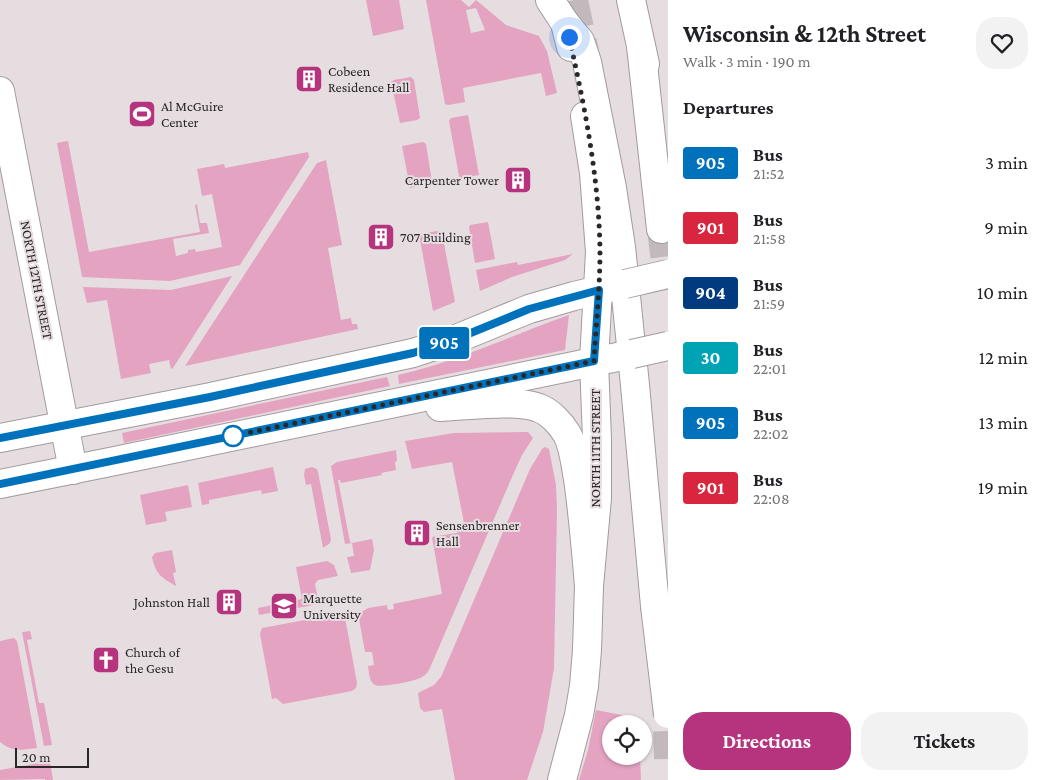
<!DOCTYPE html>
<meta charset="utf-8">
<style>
body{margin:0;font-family:"Crimson Pro",serif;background:#f2f2f2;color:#202124;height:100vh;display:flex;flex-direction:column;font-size:19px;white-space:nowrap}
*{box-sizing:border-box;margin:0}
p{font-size:16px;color:#757577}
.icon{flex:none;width:28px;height:28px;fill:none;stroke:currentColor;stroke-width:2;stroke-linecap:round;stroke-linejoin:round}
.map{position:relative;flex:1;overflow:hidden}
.side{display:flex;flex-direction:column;background:#fff;width:375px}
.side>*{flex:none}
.badge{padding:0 10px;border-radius:4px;font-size:18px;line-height:32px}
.controls{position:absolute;left:602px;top:715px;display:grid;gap:10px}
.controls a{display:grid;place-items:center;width:50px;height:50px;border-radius:50%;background:#fff;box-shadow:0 1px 4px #0004;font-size:25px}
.scale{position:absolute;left:15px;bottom:12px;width:74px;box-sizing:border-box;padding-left:5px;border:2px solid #2b2729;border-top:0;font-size:14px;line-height:18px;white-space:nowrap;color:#2b2729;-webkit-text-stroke:4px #e6dde1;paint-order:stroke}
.you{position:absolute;width:25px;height:25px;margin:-12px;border:4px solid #fff;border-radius:50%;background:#1a73e8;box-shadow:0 0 0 8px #1a73e833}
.map>.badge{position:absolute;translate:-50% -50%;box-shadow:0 0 0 2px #fff}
h2{padding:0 15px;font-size:19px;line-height:45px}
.round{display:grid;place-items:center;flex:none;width:52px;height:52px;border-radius:20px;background:#f2f2f2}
.head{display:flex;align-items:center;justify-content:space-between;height:85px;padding:0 15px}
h1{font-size:24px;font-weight:700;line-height:38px}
.cta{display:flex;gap:10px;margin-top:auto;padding:10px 15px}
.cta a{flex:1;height:58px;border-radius:20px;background:#b6347d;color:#fff;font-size:20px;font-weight:700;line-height:58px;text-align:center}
.cta a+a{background:#f2f2f2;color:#202124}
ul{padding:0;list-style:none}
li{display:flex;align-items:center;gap:15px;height:65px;padding:0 15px}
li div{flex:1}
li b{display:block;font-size:19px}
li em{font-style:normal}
li .badge{min-width:55px;font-weight:700;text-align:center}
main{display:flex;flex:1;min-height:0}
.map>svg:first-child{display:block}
.green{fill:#e4a3c1;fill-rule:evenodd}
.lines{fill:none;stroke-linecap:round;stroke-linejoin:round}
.motorway-tunnel{stroke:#c1b9bc;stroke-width:28;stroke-dasharray:28 14;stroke-linecap:butt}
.tertiary-casing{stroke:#a39a9e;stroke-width:30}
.secondary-casing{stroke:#a39a9e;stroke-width:30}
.motorway-casing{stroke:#a39a9e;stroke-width:30}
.tertiary{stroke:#fff;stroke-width:28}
.secondary{stroke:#fff;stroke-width:28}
.motorway{stroke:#fff;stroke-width:28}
.secondary-bridge-casing{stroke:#a39a9e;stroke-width:30;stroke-linecap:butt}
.motorway-bridge-casing{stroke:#a39a9e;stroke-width:30;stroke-linecap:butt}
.secondary-bridge{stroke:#fff;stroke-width:28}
.motorway-bridge{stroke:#fff;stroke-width:28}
.line-casing{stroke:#fff;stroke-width:11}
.line{stroke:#0072bc;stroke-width:8}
.walk{stroke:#2b2729;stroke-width:5;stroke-dasharray:0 9}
.stop-dot{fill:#fff;stroke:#0072bc;stroke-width:2.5}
.labels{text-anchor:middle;stroke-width:4;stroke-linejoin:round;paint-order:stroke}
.poi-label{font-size:14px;fill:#2b2729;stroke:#e6dde1;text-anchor:start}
.street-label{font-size:14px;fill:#2b2729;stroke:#e6dde1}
</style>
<main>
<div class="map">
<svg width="668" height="780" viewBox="0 0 668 780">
<rect width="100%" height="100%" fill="#e6dde1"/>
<g class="green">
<polygon points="366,0 399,0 404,29 373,36"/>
<path d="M 426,0 L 461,0 L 469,7 L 476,0 L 506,25 L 539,36 L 547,51 L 557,93 L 546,96 L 541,73 L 463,88 L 465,102 L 448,105 L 445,104 ZM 476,8 L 485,30 L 471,33 L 466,10 Z"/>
<polygon points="411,77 414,80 420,118 417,120 400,123 391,82 394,80"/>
<polygon points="468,115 479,175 461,178 459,176 449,121 451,118"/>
<polygon points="68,141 89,252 200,232 195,205 197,204 200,223 207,223 209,233 173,239 176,256 188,253 188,250 195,249 196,252 222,247 212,194 202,196 197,169 224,164 225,168 308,152 309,157 240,265 170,281 82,277 57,143"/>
<polygon points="423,142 426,144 432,182 430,184 410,188 402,146"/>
<polygon points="326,160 342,245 328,248 341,320 351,318 352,324 357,324 358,329 185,366 317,163"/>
<polygon points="488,222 495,259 475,263 469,227 470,225"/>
<polygon points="437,231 442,233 455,302 433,311 419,234"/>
<polygon points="573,254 565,260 512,277 480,291 476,270 517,262 518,265"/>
<polygon points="232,276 173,368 171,369 169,360 149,364 151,373 121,379 107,300 87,303 83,287 171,290"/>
<path d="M 569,315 L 565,350 L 399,384 L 398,375 C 457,362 512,335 569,315 Z"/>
<polygon points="387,377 390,386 124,443 122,433"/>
<path d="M 528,432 L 533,438 L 522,455 L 512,477 L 430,668 C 428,672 426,675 422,677 C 417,681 380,688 375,685 C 369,682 369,672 368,666 L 374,665 L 372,652 L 365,652 L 359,619 L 360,613 L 368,608 L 387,605 L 388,610 L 394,609 L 393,604 L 442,594 L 432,537 L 457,533 L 457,530 L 465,528 L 452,462 L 412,469 L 405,441 L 454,433 Z"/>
<polygon points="545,447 549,449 556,485 557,509 554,668 543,732 527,780 455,780 442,709 424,712 420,708 418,693 434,685 441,677 530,469 542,449"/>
<polygon points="396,450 397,461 395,462 396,470 381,473 382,475 341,483 340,480 338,480 350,542 352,543 372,539 374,550 370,570 351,573 347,557 354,556 352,543 345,544 331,466 337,462"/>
<polygon points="273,467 278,491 262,494 261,490 209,500 209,504 202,505 198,483"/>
<polygon points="312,467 317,469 318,472 331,539 330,543 323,548 311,484 306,485 304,475 305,469"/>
<polygon points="188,485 192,507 165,512 167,521 146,525 140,495"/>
<path d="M 172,550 L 176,572 L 173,573 L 176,586 C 161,577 156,575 152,557 L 155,553 Z"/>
<polygon points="327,561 334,565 338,576 318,580 315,584 319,604 259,615 258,608 302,599 296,567"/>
<polygon points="337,614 345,619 346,623 357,683 356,688 352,691 283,704 276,698 272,699 260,634 262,628"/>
<polygon points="30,631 32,639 27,640 39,703 44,703 52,745 44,746 22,632"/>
<path d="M 14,638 L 17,641 L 37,748 C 22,750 12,752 0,742 L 0,641 Z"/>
<polygon points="596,710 637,718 638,724 611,724 611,756 640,756 641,780 579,780 588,750"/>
<polygon points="50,761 53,780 45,780 45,779 0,780 0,770"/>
</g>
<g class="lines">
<g class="motorway-tunnel">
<polyline points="574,0 585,52"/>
<polyline points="661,229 668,286"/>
<polyline points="666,689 668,759"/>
</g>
<g class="tertiary-casing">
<g id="tertiary">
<polyline points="550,0 565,23 571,47"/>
<polyline points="0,91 73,470"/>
<polyline points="562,780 579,715 584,686 587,650 589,586 597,498 597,440 594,361 600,252 594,173 585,116"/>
</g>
</g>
<g class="secondary-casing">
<g id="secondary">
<path d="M 440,407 C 466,406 517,399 539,408 C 550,412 561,424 567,434 C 574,447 575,464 578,479 C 583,514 586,550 589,586"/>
<polyline points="0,438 211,397 413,353 456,339 529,309 574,296 625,284"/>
<polyline points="0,484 110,462 632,354"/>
</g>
</g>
<g class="motorway-casing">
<g id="motorway">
<polyline points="631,0 645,64"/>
<polyline points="565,23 580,41 587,62 612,188 621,247 635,385 655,606"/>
<polyline points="641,46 661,229"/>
</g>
</g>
<use href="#tertiary" class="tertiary"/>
<use href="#secondary" class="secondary"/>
<use href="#motorway" class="motorway"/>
<g class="secondary-bridge-casing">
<g id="secondary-bridge">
<polyline points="625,284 668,274"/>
<polyline points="632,354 668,346"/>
</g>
</g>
<g class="motorway-bridge-casing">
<polyline id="motorway-bridge" points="655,606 668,714"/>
</g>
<use href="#secondary-bridge" class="secondary-bridge"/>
<use href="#motorway-bridge" class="motorway-bridge"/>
</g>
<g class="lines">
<g class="line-casing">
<polyline id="line" points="0,438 210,397 413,353 456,339 529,309 599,290 594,361 0,484"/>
</g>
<use href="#line" class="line"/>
<path class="walk" d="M 233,436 L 594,361 C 596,325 600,288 600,251 C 599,179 585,107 569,37"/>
</g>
<defs>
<g id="building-square" transform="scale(1.4375)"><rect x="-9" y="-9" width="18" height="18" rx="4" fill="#b6347d" stroke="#e6dde1"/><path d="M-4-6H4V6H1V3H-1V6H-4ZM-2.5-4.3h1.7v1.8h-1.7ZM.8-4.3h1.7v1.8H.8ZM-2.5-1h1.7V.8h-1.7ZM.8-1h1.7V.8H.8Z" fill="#fff"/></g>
<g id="stadium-square" transform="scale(1.4375)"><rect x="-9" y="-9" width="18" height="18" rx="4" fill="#b6347d" stroke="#e6dde1"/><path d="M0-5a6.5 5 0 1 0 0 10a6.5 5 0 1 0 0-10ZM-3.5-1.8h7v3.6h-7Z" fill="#fff"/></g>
<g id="university-square" transform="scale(1.4375)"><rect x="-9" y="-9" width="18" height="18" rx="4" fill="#b6347d" stroke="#e6dde1"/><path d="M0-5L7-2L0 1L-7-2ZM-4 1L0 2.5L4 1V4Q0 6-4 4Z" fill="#fff"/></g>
<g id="church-square" transform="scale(1.4375)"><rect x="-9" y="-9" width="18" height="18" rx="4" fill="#b6347d" stroke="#e6dde1"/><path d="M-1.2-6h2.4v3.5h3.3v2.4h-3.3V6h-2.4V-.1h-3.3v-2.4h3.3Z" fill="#fff"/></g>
</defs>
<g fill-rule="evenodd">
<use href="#building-square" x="309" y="79"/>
<use href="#stadium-square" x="142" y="114"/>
<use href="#building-square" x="518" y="180"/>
<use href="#building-square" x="381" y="237"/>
<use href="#building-square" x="417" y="533"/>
<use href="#building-square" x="229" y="602"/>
<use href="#university-square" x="284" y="606"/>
<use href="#church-square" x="106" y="660"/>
</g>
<circle class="stop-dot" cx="233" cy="436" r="10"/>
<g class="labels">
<g class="poi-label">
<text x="328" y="76">Cobeen<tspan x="328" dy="16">Residence Hall</tspan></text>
<text x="161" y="111">Al McGuire<tspan x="161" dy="16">Center</tspan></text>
<text x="499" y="185" text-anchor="end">Carpenter Tower</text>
<text x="400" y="242">707 Building</text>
<text x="436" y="530">Sensenbrenner<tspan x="436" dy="16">Hall</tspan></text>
<text x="303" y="603">Marquette<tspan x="303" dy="16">University</tspan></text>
<text x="210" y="607" text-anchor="end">Johnston Hall</text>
<text x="125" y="657">Church of<tspan x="125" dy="16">the Gesu</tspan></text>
</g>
<g class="street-label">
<text transform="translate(37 280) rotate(79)" y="5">NORTH 12TH STREET</text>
<text transform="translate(595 448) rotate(-90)" y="5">NORTH 11TH STREET</text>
</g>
</g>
</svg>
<div class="controls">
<a><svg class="icon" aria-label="locate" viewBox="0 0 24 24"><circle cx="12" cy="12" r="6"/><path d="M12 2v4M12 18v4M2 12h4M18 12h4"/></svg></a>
</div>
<div class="scale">20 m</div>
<div class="you" style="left:569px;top:37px"></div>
<b class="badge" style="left:444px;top:343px;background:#0072bc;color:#fff">905</b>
</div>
<section class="side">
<div class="head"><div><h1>Wisconsin &amp; 12th Street</h1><p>Walk · 3 min · 190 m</p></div><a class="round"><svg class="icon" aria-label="heart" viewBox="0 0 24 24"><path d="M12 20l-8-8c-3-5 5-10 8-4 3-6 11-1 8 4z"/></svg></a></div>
<h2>Departures</h2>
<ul>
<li><span class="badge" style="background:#0072bc;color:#fff">905</span><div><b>Bus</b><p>21:52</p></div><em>3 min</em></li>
<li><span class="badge" style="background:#d7263d;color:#fff">901</span><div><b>Bus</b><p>21:58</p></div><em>9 min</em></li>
<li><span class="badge" style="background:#003b80;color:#fff">904</span><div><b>Bus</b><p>21:59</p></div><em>10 min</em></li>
<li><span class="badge" style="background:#00a3b4;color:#fff">30</span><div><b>Bus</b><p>22:01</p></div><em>12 min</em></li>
<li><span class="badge" style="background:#0072bc;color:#fff">905</span><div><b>Bus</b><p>22:02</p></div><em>13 min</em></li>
<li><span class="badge" style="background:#d7263d;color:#fff">901</span><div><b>Bus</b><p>22:08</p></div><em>19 min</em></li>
</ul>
<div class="cta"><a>Directions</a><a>Tickets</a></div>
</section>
</main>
